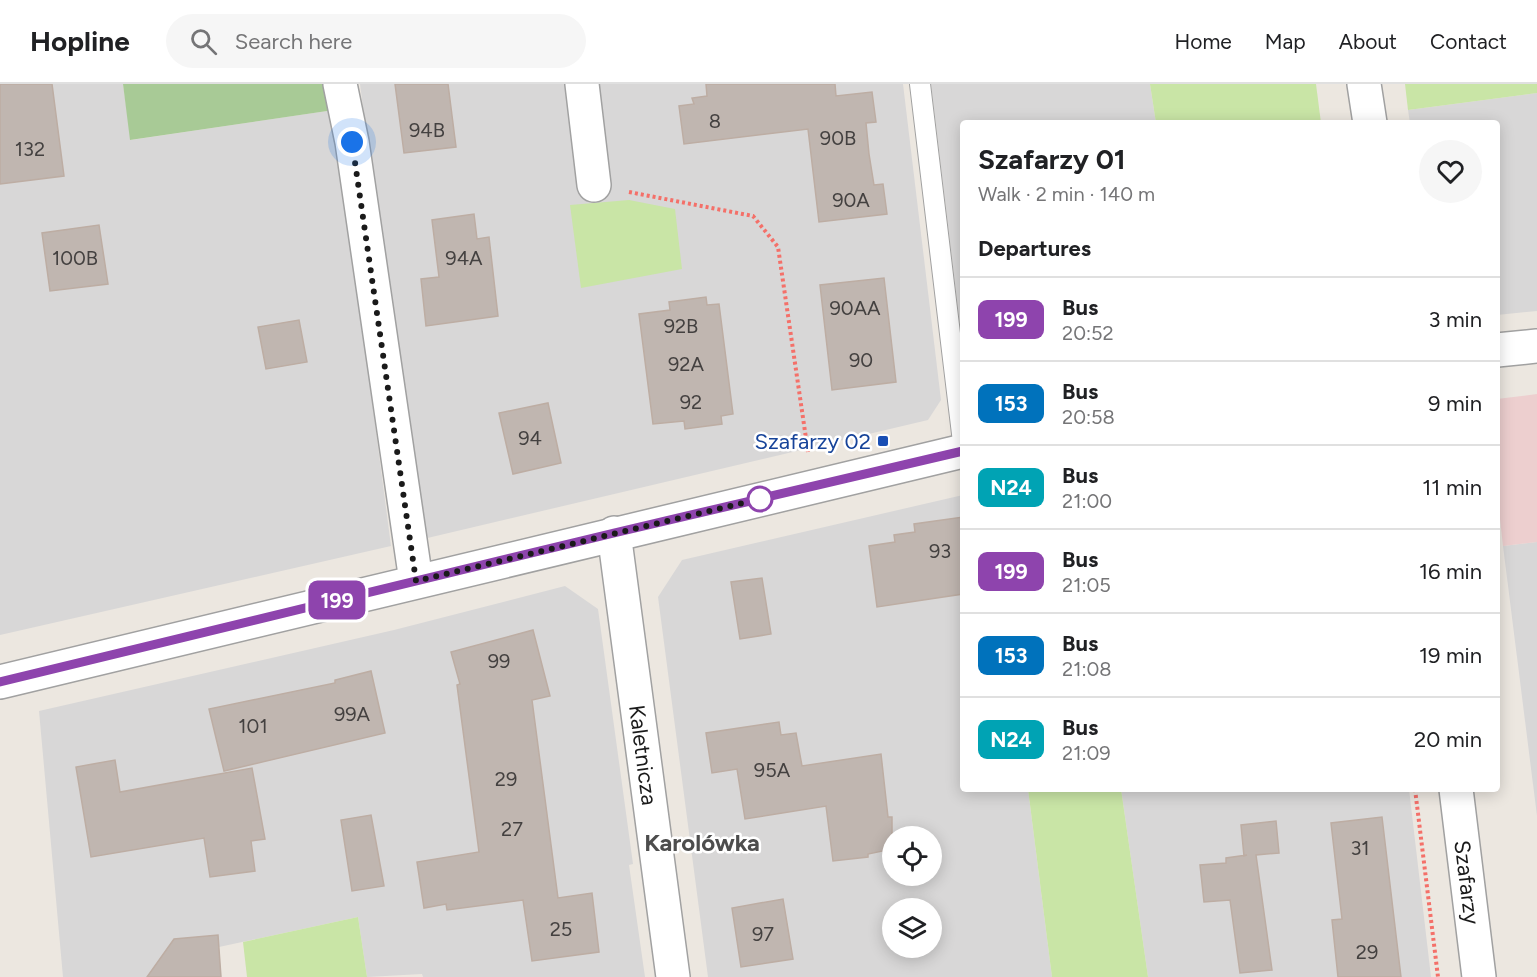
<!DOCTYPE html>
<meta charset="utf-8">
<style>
body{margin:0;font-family:Figtree,sans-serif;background:#f6f6f6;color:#202124;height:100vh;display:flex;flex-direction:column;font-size:22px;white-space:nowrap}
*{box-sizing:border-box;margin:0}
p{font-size:20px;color:#757577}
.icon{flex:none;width:33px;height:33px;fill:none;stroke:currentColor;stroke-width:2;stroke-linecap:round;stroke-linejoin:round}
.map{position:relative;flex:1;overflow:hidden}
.details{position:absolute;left:960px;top:36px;width:540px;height:672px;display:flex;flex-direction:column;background:#fff;border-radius:6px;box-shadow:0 3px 15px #0003}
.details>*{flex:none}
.badge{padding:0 12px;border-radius:9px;font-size:21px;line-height:39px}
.fabs{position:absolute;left:882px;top:742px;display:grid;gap:12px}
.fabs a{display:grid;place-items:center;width:60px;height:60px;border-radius:50%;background:#fff;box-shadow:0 3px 15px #0003;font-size:30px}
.you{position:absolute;width:30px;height:30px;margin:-15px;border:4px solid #fff;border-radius:50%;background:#1a73e8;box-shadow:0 0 0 9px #1a73e833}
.map>.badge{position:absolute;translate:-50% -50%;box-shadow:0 0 0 3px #fff}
h2{padding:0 18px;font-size:22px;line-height:54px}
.round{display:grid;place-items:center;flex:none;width:63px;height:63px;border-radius:32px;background:#f6f6f6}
.overview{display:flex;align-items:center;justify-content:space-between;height:102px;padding:0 18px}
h1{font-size:28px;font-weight:700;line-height:45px}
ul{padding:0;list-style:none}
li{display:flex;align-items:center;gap:18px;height:84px;padding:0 18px;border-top:2px solid #e0e0e0}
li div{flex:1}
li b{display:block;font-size:22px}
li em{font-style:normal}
li .badge{min-width:66px;font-weight:700;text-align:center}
header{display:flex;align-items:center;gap:36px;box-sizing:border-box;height:84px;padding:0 30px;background:#fff;border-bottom:2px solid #e0e0e0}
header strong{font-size:28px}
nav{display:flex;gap:33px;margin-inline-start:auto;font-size:21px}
.search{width:420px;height:54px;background:#f6f6f6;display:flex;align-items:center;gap:15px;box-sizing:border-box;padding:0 21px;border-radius:33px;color:#757577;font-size:22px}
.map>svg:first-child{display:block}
.residential{fill:#d8d7d7;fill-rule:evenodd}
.commercial{fill:#edcfcf}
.grass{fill:#c9e5a6}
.forest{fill:#a8ca96}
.building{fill:#c0b6b0;stroke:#bdada3;stroke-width:1.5}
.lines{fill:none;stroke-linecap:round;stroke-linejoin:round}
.service-casing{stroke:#a1a1a1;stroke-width:22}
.minor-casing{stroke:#a1a1a1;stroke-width:36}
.tertiary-casing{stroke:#a1a1a1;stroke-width:36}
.path{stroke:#f47069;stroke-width:4;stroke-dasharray:3 3;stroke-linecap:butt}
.service{stroke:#fff;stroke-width:20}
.minor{stroke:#fff;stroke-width:33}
.tertiary{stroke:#fff;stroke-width:33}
.line-casing{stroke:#fff;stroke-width:14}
.line{stroke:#8e44ad;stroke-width:9}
.walk{stroke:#1a1a1a;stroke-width:6;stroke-dasharray:0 10.8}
.transit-dot{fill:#1a4fb4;stroke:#fff;stroke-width:2}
.stop-dot{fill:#fff;stroke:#8e44ad;stroke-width:3}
.labels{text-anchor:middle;stroke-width:5;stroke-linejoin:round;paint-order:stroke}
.number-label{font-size:20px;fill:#444140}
.transit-label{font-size:22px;fill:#164399;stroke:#fff;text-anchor:end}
.street-label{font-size:22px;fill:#1a1a1a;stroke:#fff}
.neighbourhood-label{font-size:24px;font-weight:bold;fill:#4d4d4d;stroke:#fff}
</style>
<header>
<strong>Hopline</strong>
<div class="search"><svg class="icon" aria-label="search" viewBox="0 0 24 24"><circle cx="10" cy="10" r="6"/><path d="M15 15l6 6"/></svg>Search here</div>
<nav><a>Home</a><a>Map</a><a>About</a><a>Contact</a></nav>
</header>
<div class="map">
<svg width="1537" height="893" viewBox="0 0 1537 893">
<rect width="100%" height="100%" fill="#ece7e0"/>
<g class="residential">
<polygon points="0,0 123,0 131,56 334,26 391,462 0,551"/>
<polygon points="360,0 903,0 941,316 928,336 419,456"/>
<polygon points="931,0 1150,0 1156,39 963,39 963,266"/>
<polygon points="1537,9 1537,227 1497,231 1497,39 1410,39 1408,26"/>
<path d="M 963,411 L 963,705 L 1028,705 L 1052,893 L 708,893 L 658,513 L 682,476 ZM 892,753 L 932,753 L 932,792 L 892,792 ZM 892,825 L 932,825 L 932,864 L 892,864 Z"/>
<polygon points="1537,458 1537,732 1503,462"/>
<polygon points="565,502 598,525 633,780 629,781 645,893 423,893 422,890 367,893 358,833 219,863 221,893 63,893 39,627 394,546"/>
<polygon points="1121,705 1409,705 1431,893 1148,893"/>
</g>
<polygon class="commercial" points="1537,310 1537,458 1503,462 1497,408 1497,315"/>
<g class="grass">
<polygon points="1150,0 1316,0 1321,39 1156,39"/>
<polygon points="1405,0 1537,0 1537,9 1408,26"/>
<polygon points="629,116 675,125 682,185 581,204 570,121"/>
<polygon points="1028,705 1121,705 1148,893 1052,893"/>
<polygon points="358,833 367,893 247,893 243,858"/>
</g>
<polygon class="forest" points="123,0 325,0 334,26 130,56"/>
<g class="building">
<polygon points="0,0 52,0 64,92 0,100"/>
<polygon points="395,0 448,0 456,63 404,69"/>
<polygon points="706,0 835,0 836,12 872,8 876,38 866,39 869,70 874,101 883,100 887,130 819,138 808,45 684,60 679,22 694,20 692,14 707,12"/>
<polygon points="474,130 477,155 489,153 498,232 426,242 421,195 439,193 432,136"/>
<polygon points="99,141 108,200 50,207 42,149"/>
<polygon points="884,194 896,298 832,306 820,201"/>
<polygon points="706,213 707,221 719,220 733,330 721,332 722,340 685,345 684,337 653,340 639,230 670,226 669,218"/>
<polygon points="299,236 307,278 266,285 258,243"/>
<polygon points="548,319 561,379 513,390 499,329"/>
<polygon points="963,433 963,510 877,523 869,462 895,458 894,451 915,448 914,440"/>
<polygon points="762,494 771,550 740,555 731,498"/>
<polygon points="533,546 550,612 532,616 558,814 592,809 599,868 532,877 523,816 447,826 446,820 424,824 417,778 479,768 457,601 460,600 451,568"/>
<polygon points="371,587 385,649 224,687 209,625 335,599 335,596"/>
<polygon points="779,638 781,651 796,649 802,682 881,670 888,733 892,733 892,765 868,770 868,773 833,777 826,722 745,735 737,685 712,689 706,649"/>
<polygon points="115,676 120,708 252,684 265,755 251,757 255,787 210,793 204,754 91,773 76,683"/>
<polygon points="371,731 384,802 352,807 341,736"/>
<polygon points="1382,733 1401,893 1338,893 1332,836 1342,835 1331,739"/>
<polygon points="1276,737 1279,769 1256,771 1272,886 1240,889 1230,816 1204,818 1200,781 1226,779 1226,774 1247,771 1244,772 1241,741"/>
<polygon points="783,815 793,875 741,883 732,824"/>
<polygon points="218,851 221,893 147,893 174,855"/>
</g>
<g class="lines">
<g class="service-casing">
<polyline id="service" points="920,0 963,358"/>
</g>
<g class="minor-casing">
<g id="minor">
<polyline points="340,0 352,58 416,497"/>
<polyline points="582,0 594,101"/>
<polyline points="1364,0 1370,39"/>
<path id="s1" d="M 614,449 L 673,893"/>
<path id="s2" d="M 1456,705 L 1479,893"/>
</g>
</g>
<g class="tertiary-casing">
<g id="tertiary">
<polyline points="1497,266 1537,262"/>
<polyline points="0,598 963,367"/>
</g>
</g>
<g class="path">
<polyline points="629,108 753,132 778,163 808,368"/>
<polyline points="1415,705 1438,893"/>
</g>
<use href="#service" class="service"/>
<use href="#minor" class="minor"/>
<use href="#tertiary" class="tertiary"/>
</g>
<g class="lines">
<g class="line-casing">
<polyline id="line" points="0,598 614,449 963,367"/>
</g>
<use href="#line" class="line"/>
<polyline class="walk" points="352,58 416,497 760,415"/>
</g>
<rect class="transit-dot" x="877" y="351" width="12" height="12" rx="3"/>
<circle class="stop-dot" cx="760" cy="415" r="12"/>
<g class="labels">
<g class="number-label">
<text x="715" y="44">8</text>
<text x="427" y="53">94B</text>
<text x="838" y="61">90B</text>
<text x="30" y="72">132</text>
<text x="851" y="123">90A</text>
<text x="75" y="181">100B</text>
<text x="464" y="181">94A</text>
<text x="855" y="231">90AA</text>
<text x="681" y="249">92B</text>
<text x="861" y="283">90</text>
<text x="686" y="287">92A</text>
<text x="691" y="325">92</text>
<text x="530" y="361">94</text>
<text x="940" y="474">93</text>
<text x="499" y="584">99</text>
<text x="352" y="637">99A</text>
<text x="253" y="649">101</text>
<text x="772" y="693">95A</text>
<text x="506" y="702">29</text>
<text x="512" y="752">27</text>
<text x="1360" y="771">31</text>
<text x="561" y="852">25</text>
<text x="763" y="857">97</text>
<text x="1367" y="875">29</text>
</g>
<g class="transit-label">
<text x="871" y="365">Szafarzy 02</text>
</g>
<g class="street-label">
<text dy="8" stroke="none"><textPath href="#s1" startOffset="224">Kaletnicza</textPath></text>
<text dy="8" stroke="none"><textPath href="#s2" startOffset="94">Szafarzy</textPath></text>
</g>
<g class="neighbourhood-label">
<text x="702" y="767">Karolówka</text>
</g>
</g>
</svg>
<div class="fabs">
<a><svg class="icon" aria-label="locate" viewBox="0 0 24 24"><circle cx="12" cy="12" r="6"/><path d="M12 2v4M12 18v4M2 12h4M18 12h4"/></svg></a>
<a><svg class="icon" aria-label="layers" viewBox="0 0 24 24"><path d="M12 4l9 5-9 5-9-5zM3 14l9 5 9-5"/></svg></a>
</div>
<div class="you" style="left:352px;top:58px"></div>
<b class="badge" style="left:337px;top:516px;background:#8e44ad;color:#fff">199</b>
<section class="details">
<div class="overview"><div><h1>Szafarzy 01</h1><p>Walk · 2 min · 140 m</p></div><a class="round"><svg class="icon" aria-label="heart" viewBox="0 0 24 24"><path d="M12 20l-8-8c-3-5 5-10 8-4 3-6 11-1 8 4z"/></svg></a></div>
<h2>Departures</h2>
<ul>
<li><span class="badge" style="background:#8e44ad;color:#fff">199</span><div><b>Bus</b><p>20:52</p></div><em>3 min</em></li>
<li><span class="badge" style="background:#0072bc;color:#fff">153</span><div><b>Bus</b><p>20:58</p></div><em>9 min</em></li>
<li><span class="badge" style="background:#00a3b4;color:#fff">N24</span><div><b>Bus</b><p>21:00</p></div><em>11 min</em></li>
<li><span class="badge" style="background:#8e44ad;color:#fff">199</span><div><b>Bus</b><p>21:05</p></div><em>16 min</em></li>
<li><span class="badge" style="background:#0072bc;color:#fff">153</span><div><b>Bus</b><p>21:08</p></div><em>19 min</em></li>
<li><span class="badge" style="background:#00a3b4;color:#fff">N24</span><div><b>Bus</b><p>21:09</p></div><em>20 min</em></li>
</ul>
</section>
</div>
